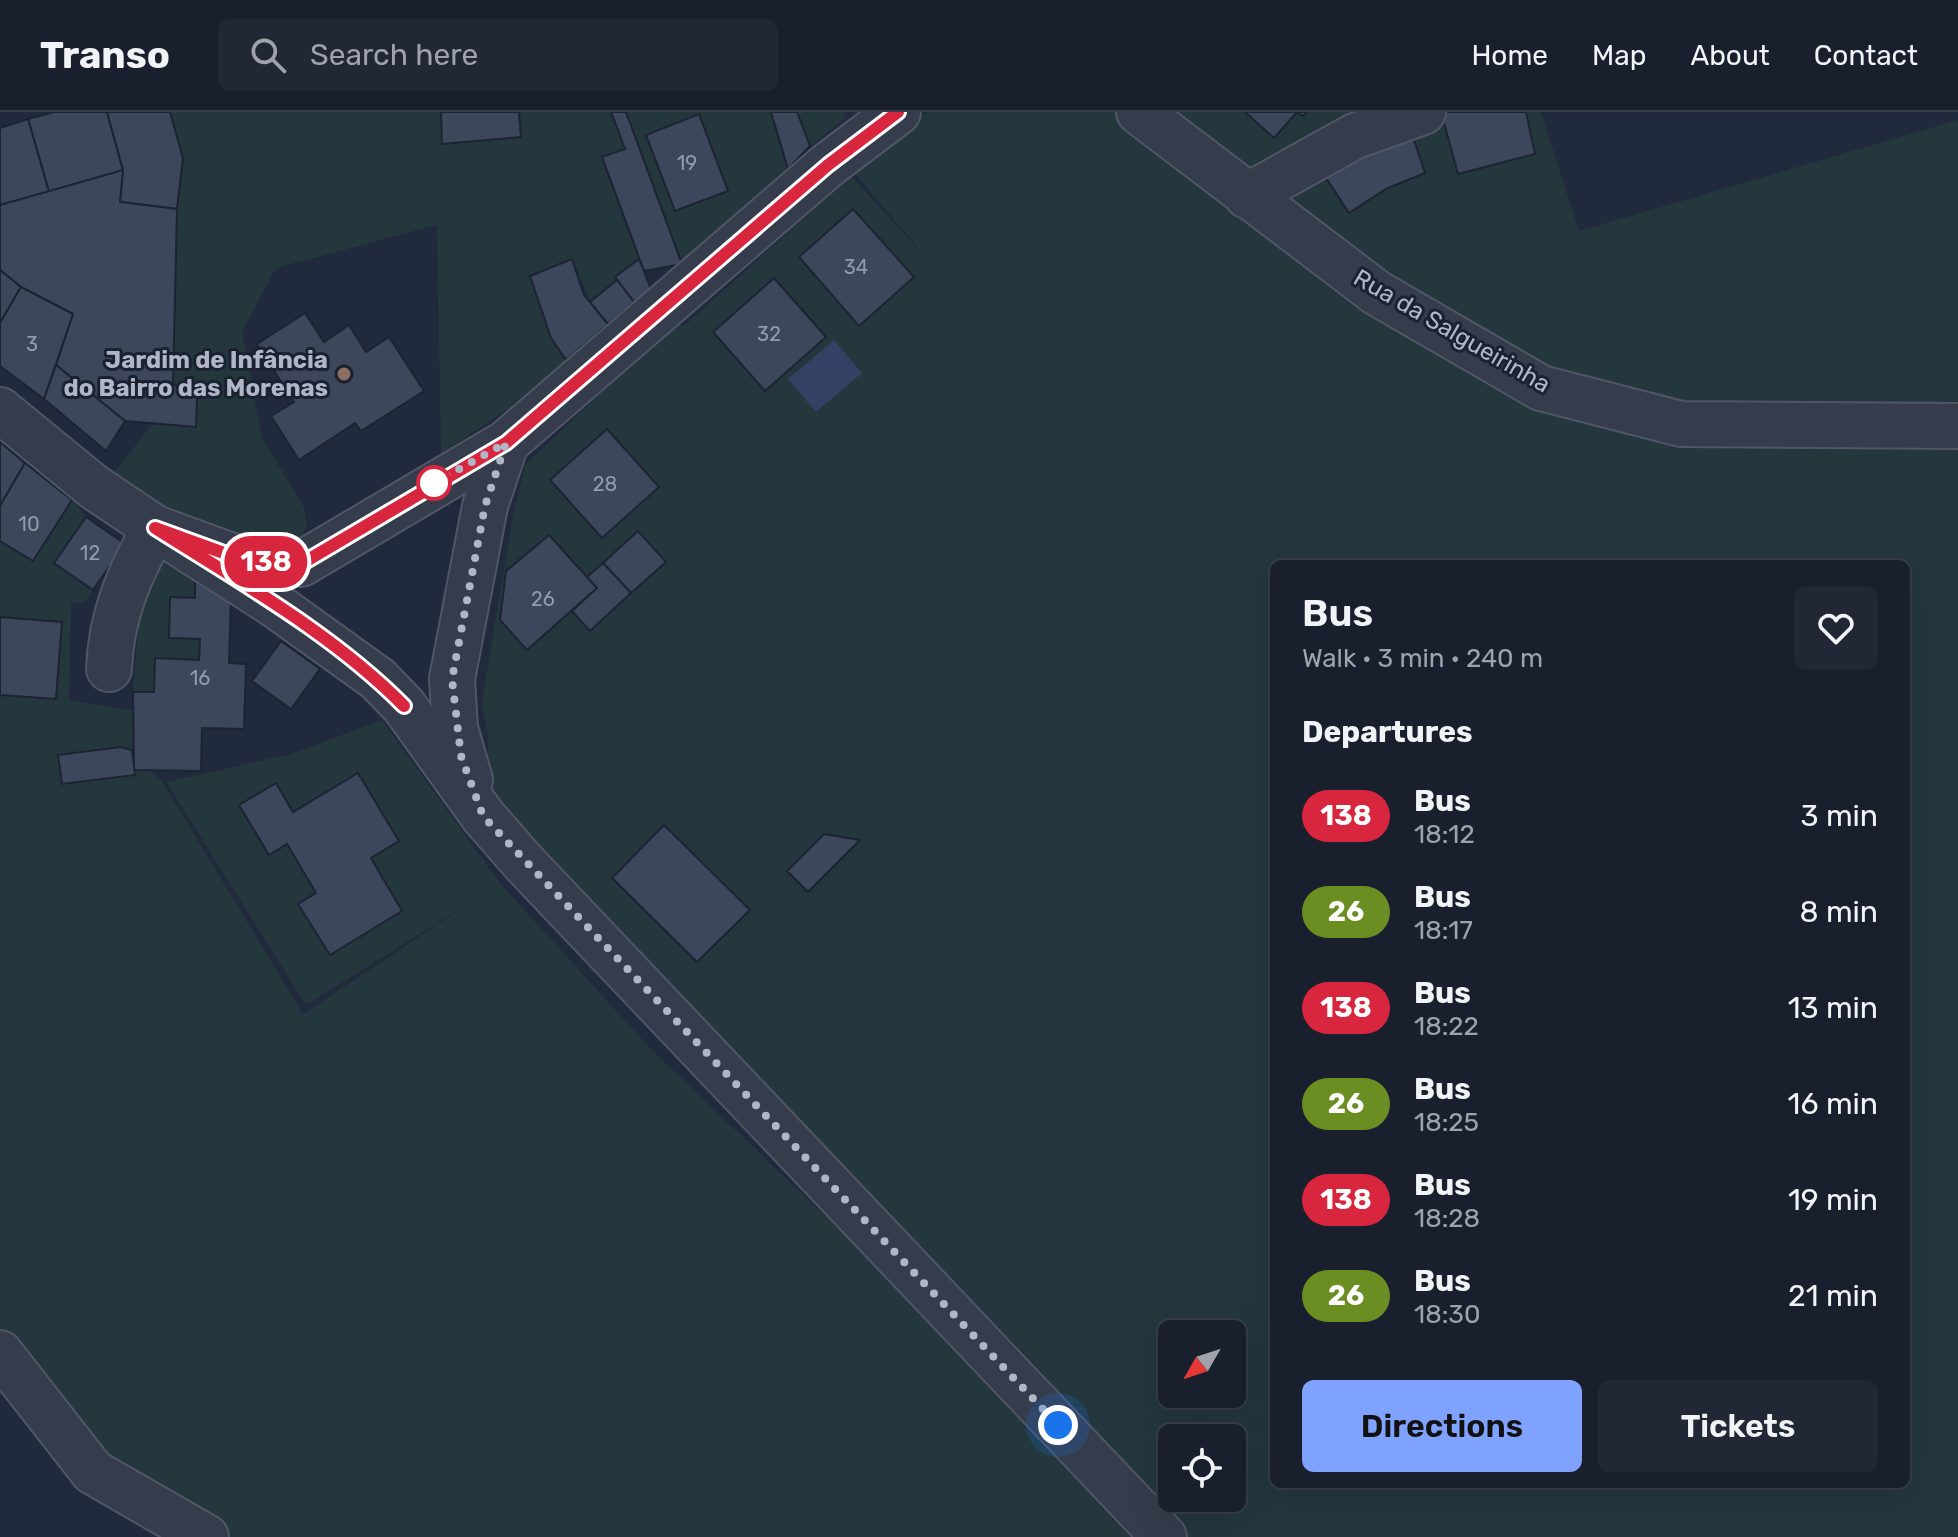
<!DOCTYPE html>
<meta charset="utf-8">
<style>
body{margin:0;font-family:Rubik,sans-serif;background:#222735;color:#f1f3f6;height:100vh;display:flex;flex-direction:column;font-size:30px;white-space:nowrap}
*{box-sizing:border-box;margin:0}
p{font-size:26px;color:#9fa2aa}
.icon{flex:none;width:44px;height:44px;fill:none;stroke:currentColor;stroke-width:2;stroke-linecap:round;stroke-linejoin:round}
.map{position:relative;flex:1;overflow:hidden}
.sheet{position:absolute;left:1270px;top:448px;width:640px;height:928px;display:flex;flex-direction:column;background:#191f2d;border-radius:12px;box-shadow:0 8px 32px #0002,0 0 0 2px #373d49}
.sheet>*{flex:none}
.badge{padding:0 16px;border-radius:26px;font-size:28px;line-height:52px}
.needle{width:52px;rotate:231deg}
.tools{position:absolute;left:1158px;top:1208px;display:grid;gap:16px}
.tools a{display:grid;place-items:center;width:88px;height:88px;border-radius:12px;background:#191f2d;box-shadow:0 8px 32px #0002,0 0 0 2px #373d49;font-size:40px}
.you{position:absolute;width:40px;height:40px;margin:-20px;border:6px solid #fff;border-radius:50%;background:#1a73e8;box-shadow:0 0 0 12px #1a73e833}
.map>.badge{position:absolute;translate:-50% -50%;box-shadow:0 0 0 4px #fff}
h2{padding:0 32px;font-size:30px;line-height:72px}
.round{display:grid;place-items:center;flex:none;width:84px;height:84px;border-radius:12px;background:#222735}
.headline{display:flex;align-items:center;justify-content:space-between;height:136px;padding:0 32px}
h1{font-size:38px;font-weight:600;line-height:60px}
.primary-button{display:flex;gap:16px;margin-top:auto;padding:16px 32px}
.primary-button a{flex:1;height:92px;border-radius:12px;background:#7fa2fe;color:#111;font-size:32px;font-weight:600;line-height:92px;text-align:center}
.primary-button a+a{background:#222735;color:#f1f3f6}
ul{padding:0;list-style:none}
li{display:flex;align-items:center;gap:24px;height:96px;padding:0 32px}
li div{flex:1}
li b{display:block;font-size:30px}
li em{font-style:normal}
li .badge{min-width:88px;font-weight:700;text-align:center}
header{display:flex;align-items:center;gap:48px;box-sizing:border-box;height:112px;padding:0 40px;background:#191f2d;border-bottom:2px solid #373d49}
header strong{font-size:38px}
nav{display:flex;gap:44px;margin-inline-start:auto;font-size:28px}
.search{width:560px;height:72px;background:#222735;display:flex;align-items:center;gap:20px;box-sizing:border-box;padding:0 28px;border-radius:12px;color:#9fa2aa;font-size:30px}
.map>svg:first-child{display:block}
.green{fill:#23373d;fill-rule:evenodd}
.water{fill:#334264}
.building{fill:#3c475b;stroke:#1c2333;stroke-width:2}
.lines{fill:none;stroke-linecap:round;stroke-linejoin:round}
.minor-casing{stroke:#505667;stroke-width:48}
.minor{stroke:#353c4c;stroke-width:44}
.line-casing{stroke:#fff;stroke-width:18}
.line{stroke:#d7263d;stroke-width:12}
.walk{stroke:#b0b6c8;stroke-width:8;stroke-dasharray:0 14.4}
.education-dot{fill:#8d6e63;stroke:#1a2131;stroke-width:3}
.stop-dot{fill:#fff;stroke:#d7263d;stroke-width:4}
.labels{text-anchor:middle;stroke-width:6;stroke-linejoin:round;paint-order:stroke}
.number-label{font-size:20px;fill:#939aad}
.street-label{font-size:24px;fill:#b0b6c8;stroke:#1a2131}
.poi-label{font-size:24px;font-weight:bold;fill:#b0b6c8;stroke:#1a2131;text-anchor:end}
</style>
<header>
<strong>Transo</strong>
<div class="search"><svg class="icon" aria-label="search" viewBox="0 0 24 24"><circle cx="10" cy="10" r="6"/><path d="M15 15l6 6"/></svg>Search here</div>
<nav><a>Home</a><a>Map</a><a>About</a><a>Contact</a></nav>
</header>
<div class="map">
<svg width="1958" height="1425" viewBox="0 0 1958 1425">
<rect width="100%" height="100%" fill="#21293c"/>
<g class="green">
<polygon points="170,0 441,0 521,24 519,0 611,0 625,37 602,46 639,147 590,190 572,147 530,163 551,226 566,248 506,298 441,342 437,113 276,156 242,220 262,326 304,395 307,414 300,429 234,441 109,367 153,311 196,314 197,285 173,272 177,97 183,46"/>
<polygon points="626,0 771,0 788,57 682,152"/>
<polygon points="797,0 843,0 846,6 810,34"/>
<path d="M 928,0 L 1541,0 L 1579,119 L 1958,8 L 1958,1425 L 1185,1425 L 1035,1253 L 488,687 C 484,656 494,626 481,595 L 513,403 L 525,353 L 603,279 L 679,213 L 685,213 L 851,64 L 931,151 L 849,55 ZM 1274,452 L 1906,452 L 1906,1372 L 1274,1372 ZM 1172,1222 L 1232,1222 L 1232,1282 L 1172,1282 ZM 1172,1326 L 1232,1326 L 1232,1386 L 1172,1386 Z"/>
<path d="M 72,388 L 86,405 L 54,451 L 93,478 L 85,490 L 71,491 L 69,588 L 133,599 L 132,638 L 120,635 L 62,672 L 134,663 L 134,658 L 150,658 L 162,669 L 303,902 L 465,794 L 306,893 L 166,670 L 291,642 L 382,608 L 500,771 L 650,936 L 847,1125 L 1130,1425 L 206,1425 L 93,1360 L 0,1241 L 0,429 L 33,449 ZM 359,661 L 399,728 L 371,746 L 402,799 L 330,843 L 299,792 L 316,781 L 287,732 L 240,693 L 276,671 L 293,700 Z"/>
<polygon points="145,434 195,461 195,486 170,485 169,526 200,527 199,548 154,580 133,580"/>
</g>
<polygon class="water" points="834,228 862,261 816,300 788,267"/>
<g class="building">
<polygon points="54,0 107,0 123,58 49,80 28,7"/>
<polygon points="107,0 170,0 183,46 177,97 120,90 123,58"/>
<polygon points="441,0 519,0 521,25 442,32"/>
<polygon points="611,0 626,0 682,152 644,159 602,45 625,37"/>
<polygon points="771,0 797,0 810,34 788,57"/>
<polygon points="1245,0 1307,0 1303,4 1297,0 1274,26"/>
<polygon points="1445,0 1526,0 1535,42 1458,62 1444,11 1412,22 1425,61 1386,77 1349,101 1319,55 1361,28"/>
<polygon points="699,2 728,79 675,99 646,23"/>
<polygon points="28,7 49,80 0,93 0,16"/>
<polygon points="123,58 120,90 177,97 173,272 197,285 196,315 125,309 56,253 73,202 21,175 0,158 0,93"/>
<polygon points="853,97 914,165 859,214 799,145"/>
<polygon points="572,147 584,183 608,212 566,248 551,226 530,164"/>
<polygon points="639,147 651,177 634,190 615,165"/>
<polygon points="0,158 21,175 0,211"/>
<polygon points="774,166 826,225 765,279 713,220"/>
<polygon points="617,168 634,190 608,212 590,190"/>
<polygon points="21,175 73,202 44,287 0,254 0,211"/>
<polygon points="305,201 324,230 349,213 366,240 389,225 424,279 361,319 355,311 299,348 271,304 294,290 257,232"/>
<polygon points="56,253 125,309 106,339 44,287"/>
<polygon points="607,317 659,375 602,426 550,368"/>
<polygon points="0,330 25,351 0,394"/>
<polygon points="25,351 72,388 33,449 0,429 0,394"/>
<polygon points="86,405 125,432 93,478 54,451"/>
<polygon points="638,419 666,450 631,481 603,451"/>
<polygon points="549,423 597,476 527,538 500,508 506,459"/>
<polygon points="603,451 631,481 590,519 572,499 597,476 587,465"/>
<polygon points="195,461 231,484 229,551 246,552 244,617 202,616 201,659 134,658 133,580 154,580 155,546 199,548 200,527 169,526 170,485 195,486"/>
<polygon points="0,505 62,510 56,587 0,583"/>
<polygon points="281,529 320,557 291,597 252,569"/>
<polygon points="120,635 132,638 135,663 62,672 58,643"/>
<polygon points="358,661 399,729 371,746 402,799 330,843 298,792 316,781 287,732 269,743 239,693 276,671 293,700"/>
<polygon points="664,713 750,798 697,850 612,766"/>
<polygon points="824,722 860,728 808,780 787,759"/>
</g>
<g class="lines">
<g class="minor-casing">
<g id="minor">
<polyline points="1139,0 1377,181 1541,276 1681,312 1958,314"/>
<polyline points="1247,84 1355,24 1423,0"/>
<polyline points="0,298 94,375 155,416 232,444 301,452 506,331 828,53 898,0"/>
<path d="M 109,557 C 111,504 129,462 155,416 L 275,493 L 378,567 L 404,594 L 483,704 L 524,751 L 1164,1425"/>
<polyline points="470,668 455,616 452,567 485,394 506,331"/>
<polyline points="0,1241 93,1360 206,1425"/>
</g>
</g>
<use href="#minor" class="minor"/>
</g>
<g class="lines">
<g class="line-casing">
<path id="line" d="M 404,594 C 333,522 240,470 155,416 L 232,444 L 301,452 L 506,331 L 828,53 L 898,0"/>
</g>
<use href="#line" class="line"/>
<polyline class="walk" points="434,371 506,331 485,394 452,567 461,644 483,704 1058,1313"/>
</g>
<circle class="education-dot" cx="344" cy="262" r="8"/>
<circle class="stop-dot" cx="434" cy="371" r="16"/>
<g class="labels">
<g class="number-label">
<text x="687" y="58">19</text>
<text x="856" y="162">34</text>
<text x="769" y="229">32</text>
<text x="32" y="239">3</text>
<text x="605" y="379">28</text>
<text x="29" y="419">10</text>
<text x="90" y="448">12</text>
<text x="543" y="494">26</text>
<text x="200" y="573">16</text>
</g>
<g class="street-label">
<text transform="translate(1452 219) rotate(30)" y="8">Rua da Salgueirinha</text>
</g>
<g class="poi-label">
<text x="328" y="256">Jardim de Infância<tspan x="328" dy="28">do Bairro das Morenas</tspan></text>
</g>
</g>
</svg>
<div class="tools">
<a><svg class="needle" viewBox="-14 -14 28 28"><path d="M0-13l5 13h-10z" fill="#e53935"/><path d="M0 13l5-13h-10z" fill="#9fa2aa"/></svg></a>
<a><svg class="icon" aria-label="locate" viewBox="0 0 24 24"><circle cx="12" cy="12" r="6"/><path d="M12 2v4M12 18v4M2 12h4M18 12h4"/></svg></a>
</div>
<div class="you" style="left:1058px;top:1313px"></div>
<b class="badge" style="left:266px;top:450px;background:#d7263d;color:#fff">138</b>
<section class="sheet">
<div class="headline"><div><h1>Bus</h1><p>Walk · 3 min · 240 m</p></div><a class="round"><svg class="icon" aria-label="heart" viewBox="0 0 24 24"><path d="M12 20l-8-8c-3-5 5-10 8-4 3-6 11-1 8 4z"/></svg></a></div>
<h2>Departures</h2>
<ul>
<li><span class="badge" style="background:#d7263d;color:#fff">138</span><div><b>Bus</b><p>18:12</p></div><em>3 min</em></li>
<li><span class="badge" style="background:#6b8e23;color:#fff">26</span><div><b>Bus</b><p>18:17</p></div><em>8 min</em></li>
<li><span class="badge" style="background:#d7263d;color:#fff">138</span><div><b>Bus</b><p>18:22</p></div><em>13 min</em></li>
<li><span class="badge" style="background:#6b8e23;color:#fff">26</span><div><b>Bus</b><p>18:25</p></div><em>16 min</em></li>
<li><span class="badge" style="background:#d7263d;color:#fff">138</span><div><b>Bus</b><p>18:28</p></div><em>19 min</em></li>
<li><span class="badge" style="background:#6b8e23;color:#fff">26</span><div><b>Bus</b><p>18:30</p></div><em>21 min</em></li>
</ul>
<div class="primary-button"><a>Directions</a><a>Tickets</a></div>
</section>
</div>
